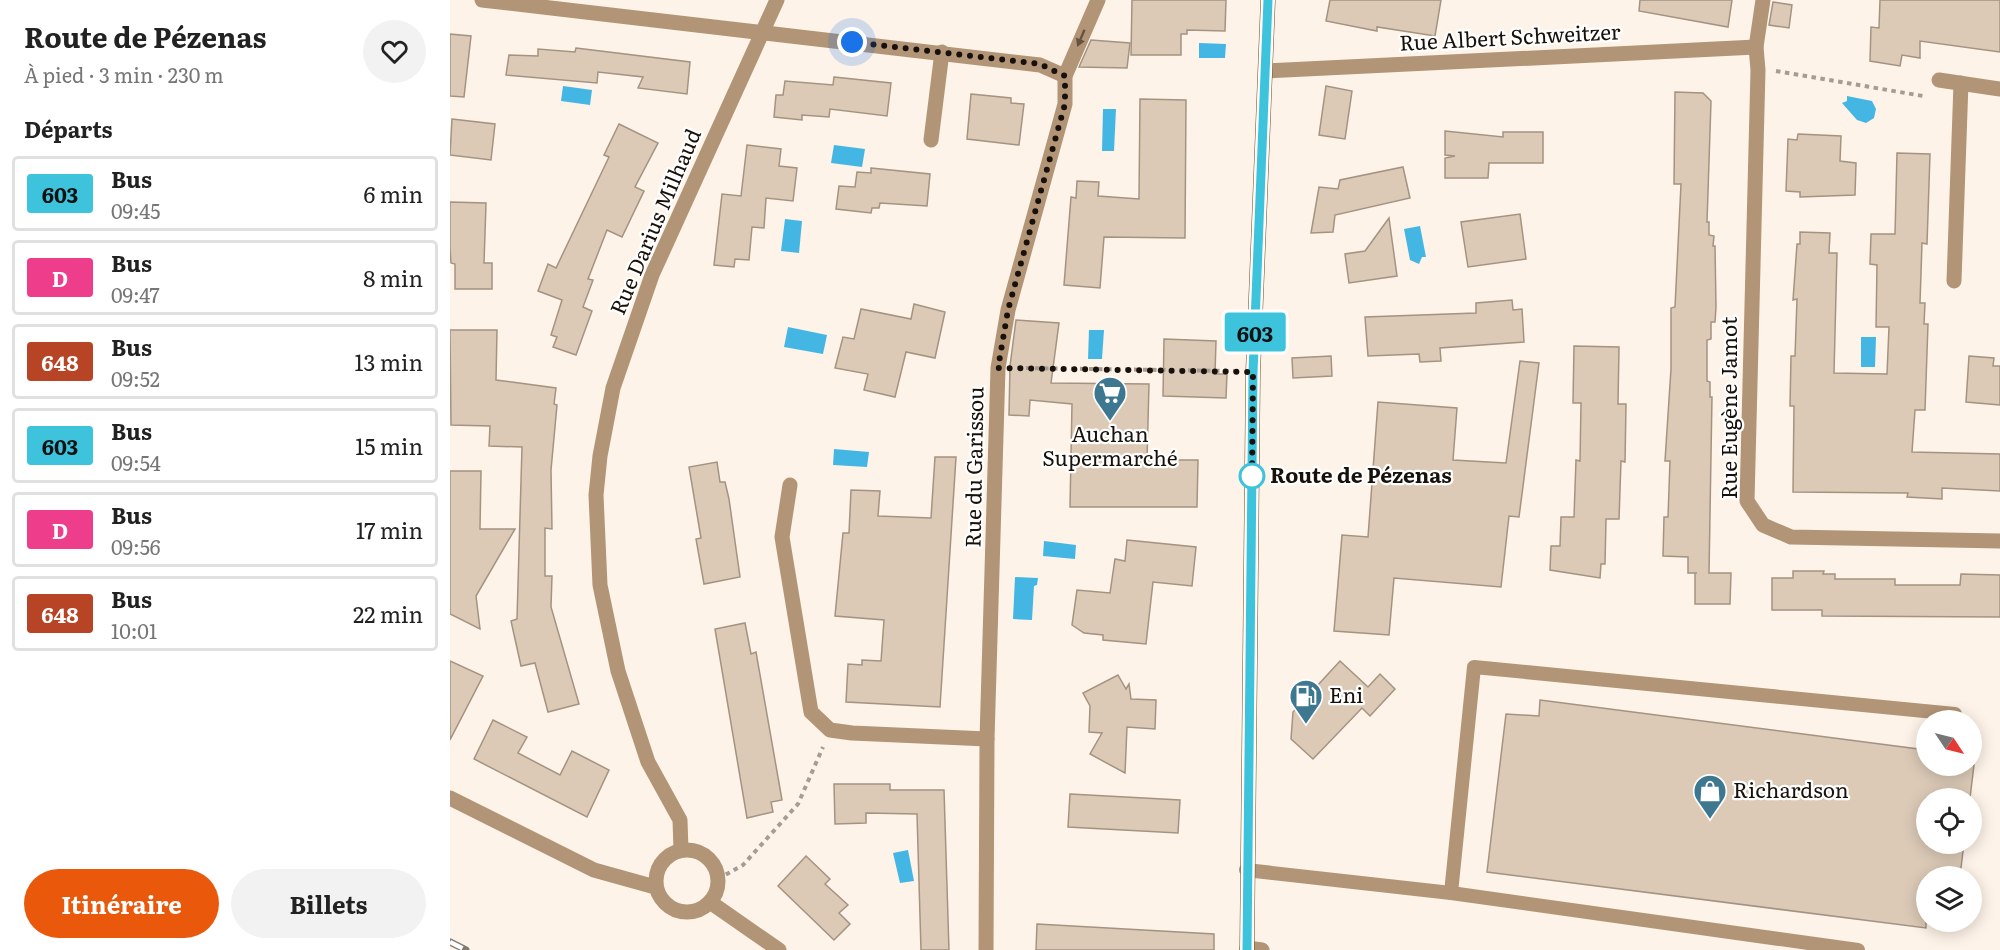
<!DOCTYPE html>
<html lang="fr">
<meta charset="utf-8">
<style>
body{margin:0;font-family:Literata,serif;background:#f2f2f2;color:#222;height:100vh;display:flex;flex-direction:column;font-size:22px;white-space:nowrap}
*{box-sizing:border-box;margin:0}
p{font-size:20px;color:#767676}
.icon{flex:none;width:33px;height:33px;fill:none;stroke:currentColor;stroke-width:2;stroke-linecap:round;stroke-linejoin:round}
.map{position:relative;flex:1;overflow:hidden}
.sheet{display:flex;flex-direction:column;background:#fff;width:450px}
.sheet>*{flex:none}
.badge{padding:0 12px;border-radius:4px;font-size:21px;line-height:39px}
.needle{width:39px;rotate:125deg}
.controls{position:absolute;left:1466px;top:710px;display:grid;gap:12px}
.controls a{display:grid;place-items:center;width:66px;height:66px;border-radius:50%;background:#fff;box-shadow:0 3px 15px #0003;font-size:30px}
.you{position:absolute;width:30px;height:30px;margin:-15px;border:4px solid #fff;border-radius:50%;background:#1a73e8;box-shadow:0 0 0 9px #1a73e833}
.map>.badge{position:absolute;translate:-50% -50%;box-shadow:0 0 0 3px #fff}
h2{padding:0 24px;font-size:22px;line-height:54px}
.round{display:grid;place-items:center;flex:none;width:63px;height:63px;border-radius:32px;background:#f2f2f2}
.head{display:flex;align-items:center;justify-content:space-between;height:102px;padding:0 24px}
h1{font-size:28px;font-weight:700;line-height:45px}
.primary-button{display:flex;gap:12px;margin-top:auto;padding:12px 24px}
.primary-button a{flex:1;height:69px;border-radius:36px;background:#ea580c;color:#fff;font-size:24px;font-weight:700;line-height:69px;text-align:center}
.primary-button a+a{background:#f2f2f2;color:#222}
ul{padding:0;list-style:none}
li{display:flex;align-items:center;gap:18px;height:75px;margin:0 12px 9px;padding:0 12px;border:3px solid #e0e0e0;border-radius:6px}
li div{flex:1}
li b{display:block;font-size:22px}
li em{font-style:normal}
li .badge{min-width:66px;font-weight:700;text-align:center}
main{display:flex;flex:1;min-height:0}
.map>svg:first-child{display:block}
.water{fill:#44b6e4}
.building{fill:#dccab7;stroke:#a49381;stroke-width:1.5}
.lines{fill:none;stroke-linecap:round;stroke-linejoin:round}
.path{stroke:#a59c93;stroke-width:4;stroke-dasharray:4.5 4.5;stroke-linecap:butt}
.service{stroke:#b29577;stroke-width:14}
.minor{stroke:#b29577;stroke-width:15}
.primary{stroke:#704919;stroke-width:15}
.rail-casing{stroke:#817970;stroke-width:7}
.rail{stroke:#fff;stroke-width:4.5;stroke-dasharray:14;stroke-linecap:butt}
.oneway{fill:#655341}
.line-casing{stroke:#fff;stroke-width:14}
.line{stroke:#3dc4dc;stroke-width:9}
.walk{stroke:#18110b;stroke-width:6;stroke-dasharray:0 10.8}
.stop-dot{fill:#fff;stroke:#3dc4dc;stroke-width:3}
.labels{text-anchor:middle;stroke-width:4.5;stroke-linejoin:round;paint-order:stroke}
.street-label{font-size:21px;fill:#18110b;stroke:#fff}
.poi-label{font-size:21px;fill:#18110b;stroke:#fff;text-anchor:start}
.stop-label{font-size:21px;font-weight:bold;fill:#18110b;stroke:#fff;text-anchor:start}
</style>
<main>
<section class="sheet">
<div class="head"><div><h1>Route de Pézenas</h1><p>À pied · 3 min · 230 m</p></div><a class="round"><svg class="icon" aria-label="heart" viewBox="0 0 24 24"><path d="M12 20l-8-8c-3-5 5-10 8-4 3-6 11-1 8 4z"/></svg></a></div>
<h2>Départs</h2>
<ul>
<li><span class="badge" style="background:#3dc4dc;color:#111">603</span><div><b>Bus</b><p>09:45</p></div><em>6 min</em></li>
<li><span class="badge" style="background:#ee3d8a;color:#fff">D</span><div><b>Bus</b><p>09:47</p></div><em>8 min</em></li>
<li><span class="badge" style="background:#b74425;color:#fff">648</span><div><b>Bus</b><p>09:52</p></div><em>13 min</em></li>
<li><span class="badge" style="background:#3dc4dc;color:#111">603</span><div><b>Bus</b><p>09:54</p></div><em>15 min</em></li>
<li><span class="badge" style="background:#ee3d8a;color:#fff">D</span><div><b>Bus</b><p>09:56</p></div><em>17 min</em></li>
<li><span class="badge" style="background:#b74425;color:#fff">648</span><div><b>Bus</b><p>10:01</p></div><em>22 min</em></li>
</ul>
<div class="primary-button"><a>Itinéraire</a><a>Billets</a></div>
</section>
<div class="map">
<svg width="1550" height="950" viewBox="0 0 1550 950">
<rect width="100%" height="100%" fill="#fef3e8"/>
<g class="water">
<polygon points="749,43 776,44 775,58 749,58"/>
<polygon points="113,86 142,90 140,105 111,101"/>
<polygon points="1397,96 1422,101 1426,109 1424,118 1416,123 1407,120 1392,103 1397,101"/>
<polygon points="653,109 666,109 664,151 652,151"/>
<polygon points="384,145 415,149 412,167 381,163"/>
<polygon points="335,219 352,221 349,253 331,251"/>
<polygon points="970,226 976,257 972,257 969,264 960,260 954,229"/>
<polygon points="338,327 377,335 373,354 334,347"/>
<polygon points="639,330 654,330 652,359 638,359"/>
<polygon points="1411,337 1426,337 1425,367 1411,367"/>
<polygon points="384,449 419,452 417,467 383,465"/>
<polygon points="594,541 626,545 625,559 593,556"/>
<polygon points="565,577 588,578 587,585 584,586 582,620 563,619"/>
<polygon points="458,850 464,881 450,883 443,853"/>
</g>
<g class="building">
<polygon points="682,0 776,0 775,31 737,30 737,34 731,34 731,55 681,55"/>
<polygon points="880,0 991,0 985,36 927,27 927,31 876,21"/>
<polygon points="1190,0 1282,0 1278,27 1189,11"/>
<polygon points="1430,0 1550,0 1550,52 1470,41 1470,58 1452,55 1450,66 1420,61 1421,27 1429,28"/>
<polygon points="1323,2 1342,5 1339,28 1319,25"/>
<polygon points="0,34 21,36 14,97 0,96"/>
<polygon points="641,40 680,43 677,68 629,67"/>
<polygon points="126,48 240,62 237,94 188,88 193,77 148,72 147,83 56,75 59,55 88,56 88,49 125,52"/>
<polygon points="384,77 441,83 437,116 380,109 379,117 352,115 352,120 324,117 326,95 333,95 335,81 383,85"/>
<polygon points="876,86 902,91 895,139 869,135"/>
<polygon points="1225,92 1253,93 1261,101 1257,222 1259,222 1259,235 1264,236 1263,246 1265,246 1266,307 1265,322 1261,322 1261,339 1257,340 1257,381 1260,382 1260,397 1262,397 1259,573 1281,573 1280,604 1245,604 1245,573 1247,573 1238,573 1238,557 1213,556 1214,517 1218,517 1220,461 1215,461 1221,369 1221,308 1225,307 1231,184 1224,184"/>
<polygon points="521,94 561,98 561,103 574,104 569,145 517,139"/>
<polygon points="690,99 736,100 735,238 654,237 650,288 614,285 621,197 626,198 627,181 649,182 648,196 689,199"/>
<polygon points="2,119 45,124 41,160 0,155"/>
<polygon points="169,124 208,143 185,187 194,191 172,237 157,230 138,279 143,280 133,307 142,311 126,355 103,347 107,337 101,335 112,300 88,291 98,264 106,268 159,157 154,155"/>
<polygon points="995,131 1053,137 1053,132 1093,132 1093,163 1039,163 1038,178 995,178 995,158 1005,156 995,155"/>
<polygon points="1348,134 1391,136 1390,161 1406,163 1405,195 1350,197 1350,192 1336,191 1338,139 1347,140"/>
<polygon points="297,145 331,149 329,166 347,168 343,201 316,198 314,228 302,227 299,260 285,259 284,267 264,265 272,194 291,196"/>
<polygon points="1447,153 1480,154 1477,244 1472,243 1470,303 1475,303 1474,324 1478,324 1475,410 1465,410 1462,452 1550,454 1550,491 1492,488 1492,499 1457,497 1458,493 1343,492 1344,406 1340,406 1341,356 1345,356 1347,299 1343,300 1347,244 1350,244 1350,232 1380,233 1379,253 1387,253 1384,373 1437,374 1439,327 1426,327 1427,265 1420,264 1421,234 1445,234"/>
<polygon points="953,167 960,198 885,215 883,232 861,233 869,187 888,189 890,180"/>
<polygon points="421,168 480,174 477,206 430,203 429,208 422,208 421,213 386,209 389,186 405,187 407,172 421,173"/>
<polygon points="0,202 36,203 34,263 42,263 42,289 5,289 5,264 1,263 0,248"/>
<polygon points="1070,214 1076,259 1018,267 1011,222"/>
<polygon points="939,218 947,276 899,283 895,254 915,251"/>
<polygon points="1062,300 1063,310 1072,309 1074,342 990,348 991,361 970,362 969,354 918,356 915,317 1026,313 1026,303"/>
<polygon points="464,304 495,312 485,358 456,352 445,397 414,390 418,374 385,368 393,337 404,339 411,309 461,319"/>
<polygon points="566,320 609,323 601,383 699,384 697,460 748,460 747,507 620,507 622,404 580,400 579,416 559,415 560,366"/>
<polygon points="0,330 47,330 46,380 106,388 104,404 107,405 101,470 102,529 95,528 95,576 102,576 101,607 129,704 98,712 85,663 71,666 61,621 67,619 72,447 39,446 40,426 1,425"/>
<polygon points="714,339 766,341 765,374 777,374 776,398 713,396"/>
<polygon points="1124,346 1169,347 1168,404 1176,404 1175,462 1171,461 1169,519 1156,519 1155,564 1151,564 1150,578 1100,570 1101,546 1110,546 1111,517 1124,517 1126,460 1130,461 1131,403 1123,403"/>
<polygon points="881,356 882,376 843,378 842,358"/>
<polygon points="1519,356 1544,358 1543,366 1550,366 1550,405 1516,402"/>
<polygon points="1070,361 1089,363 1069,517 1059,516 1051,587 944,578 939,635 884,631 892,535 918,537 928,402 1007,408 1003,460 1056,463"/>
<polygon points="485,457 506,457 490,707 396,702 398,664 412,665 412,660 431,661 434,620 385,616 393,533 399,533 401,490 430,491 428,516 481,518"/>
<polygon points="267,462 270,482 275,482 279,499 290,577 254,584 246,539 251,538 239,467"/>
<polygon points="0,471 31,471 30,529 65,529 26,596 30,629 0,614"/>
<polygon points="677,540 746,547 742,586 703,582 696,644 653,640 653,635 634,633 622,625 627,590 660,593 665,559 675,561"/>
<polygon points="1343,571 1374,571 1373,574 1385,574 1385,579 1445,579 1445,585 1510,585 1511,574 1550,575 1550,617 1372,616 1372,610 1322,610 1322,578 1343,578"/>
<polygon points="295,623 301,654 306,652 332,800 321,802 323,812 297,818 265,629"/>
<polygon points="0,661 33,676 0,740"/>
<polygon points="890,661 918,687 930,674 945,689 920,716 912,708 863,759 841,739 843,712"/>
<polygon points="668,675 676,689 679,684 681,699 706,700 705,729 677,727 675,773 640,754 652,733 639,732 640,706 633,693"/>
<polygon points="1090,700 1476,750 1476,765 1524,765 1520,798 1476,798 1476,843 1514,843 1510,876 1476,876 1476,928 1037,872 1056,714 1089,716"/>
<polygon points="43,720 77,737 68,753 110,775 122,751 159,770 137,817 24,759"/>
<polygon points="384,784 440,784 440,790 494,790 499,950 471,950 467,814 416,813 416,823 385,824"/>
<polygon points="620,794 730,800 728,833 618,827"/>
<polygon points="356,856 380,879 375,884 398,905 389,913 400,924 384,940 328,886"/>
<polygon points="587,924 764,934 764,950 586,950"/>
</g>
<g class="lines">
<g class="path">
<polyline points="1326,71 1473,96 1475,94"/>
<polyline points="567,368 784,371"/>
<polyline points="268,879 293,865 348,804 373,747"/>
</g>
<g class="service">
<polyline points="796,870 1001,893 1408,950"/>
<polyline points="1001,893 1024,667 1505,714"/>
</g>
<g class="minor">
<polyline points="32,0 590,65 615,76"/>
<polyline points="1313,0 1306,47 1308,70 1297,501 1313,525 1341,537 1550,541"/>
<polyline points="817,71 1306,47"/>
<polyline points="1489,80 1550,89"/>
<polyline points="481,140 492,52"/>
<polyline points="1504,281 1511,83"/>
<polyline points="340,485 332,537 361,712 380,730 402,733 537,739"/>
<polyline points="0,798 144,870 205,887"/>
<polyline points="231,850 230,820 198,762 168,671 150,585 146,495 150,456 163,388 202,275 327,0"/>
<circle cx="237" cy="881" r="31"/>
<polyline points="260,902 329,950"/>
<polyline points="797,948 812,950"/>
<polyline points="536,950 537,739 548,368 558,310 615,104 615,76 648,0"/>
</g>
<polyline class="primary" points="797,950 803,372 818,0"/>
<g class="rail-casing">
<polyline id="rail" points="0,942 16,950"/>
</g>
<use href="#rail" class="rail"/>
</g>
<defs><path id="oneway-solid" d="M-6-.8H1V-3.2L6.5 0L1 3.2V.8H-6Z" transform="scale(1.5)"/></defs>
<use class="oneway" href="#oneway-solid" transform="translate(631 38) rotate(113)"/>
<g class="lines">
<g class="line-casing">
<polyline id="line" points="797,950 803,372 818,0"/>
</g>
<use href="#line" class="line"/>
<polyline class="walk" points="402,42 590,64 615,76 615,104 558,310 548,368 803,372 802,481 802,476"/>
</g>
<defs>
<g id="supermarket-pin" transform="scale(1.725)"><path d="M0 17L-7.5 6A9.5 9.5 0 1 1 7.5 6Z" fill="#3d7790" stroke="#fff"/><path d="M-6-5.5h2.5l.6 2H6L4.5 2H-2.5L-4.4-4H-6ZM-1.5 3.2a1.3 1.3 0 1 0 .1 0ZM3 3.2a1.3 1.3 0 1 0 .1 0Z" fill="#fff"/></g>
<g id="fuel-pin" transform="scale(1.725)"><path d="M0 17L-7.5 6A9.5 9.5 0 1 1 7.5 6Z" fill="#3d7790" stroke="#fff"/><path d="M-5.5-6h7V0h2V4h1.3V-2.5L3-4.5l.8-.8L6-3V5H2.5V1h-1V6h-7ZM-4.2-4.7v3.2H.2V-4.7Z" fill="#fff"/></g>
<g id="shop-pin" transform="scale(1.725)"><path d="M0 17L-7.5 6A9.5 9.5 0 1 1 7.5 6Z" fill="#3d7790" stroke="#fff"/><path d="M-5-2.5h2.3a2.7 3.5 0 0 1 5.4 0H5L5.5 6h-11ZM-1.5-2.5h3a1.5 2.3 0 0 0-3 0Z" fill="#fff"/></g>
</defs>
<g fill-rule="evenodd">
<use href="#supermarket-pin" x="660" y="393"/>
<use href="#fuel-pin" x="856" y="696"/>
<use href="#shop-pin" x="1260" y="791"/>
</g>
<circle class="stop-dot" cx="802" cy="476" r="12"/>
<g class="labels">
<g class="street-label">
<text transform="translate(1060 38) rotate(-3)" y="7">Rue Albert Schweitzer</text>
<text transform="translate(206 222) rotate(-67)" y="7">Rue Darius Milhaud</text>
<text transform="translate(1280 408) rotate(-90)" y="7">Rue Eugène Jamot</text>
<text transform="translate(525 467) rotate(-89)" y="7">Rue du Garissou</text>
</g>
<g class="poi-label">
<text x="660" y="442" text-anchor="middle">Auchan<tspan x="660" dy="24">Supermarché</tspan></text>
<text x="879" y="703">Eni</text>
<text x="1283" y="798">Richardson</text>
</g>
<g class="stop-label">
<text x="820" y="483">Route de Pézenas</text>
</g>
</g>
</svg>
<div class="controls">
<a><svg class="needle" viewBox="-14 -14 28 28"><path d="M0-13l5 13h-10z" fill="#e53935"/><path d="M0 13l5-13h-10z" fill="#767676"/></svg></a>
<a><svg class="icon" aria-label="locate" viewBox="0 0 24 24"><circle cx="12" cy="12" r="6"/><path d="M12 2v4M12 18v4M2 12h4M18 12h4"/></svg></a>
<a><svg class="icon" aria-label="layers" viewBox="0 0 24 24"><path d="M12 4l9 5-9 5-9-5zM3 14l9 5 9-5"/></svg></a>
</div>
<div class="you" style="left:402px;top:42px"></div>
<b class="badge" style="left:805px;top:332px;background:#3dc4dc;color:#111">603</b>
</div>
</main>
